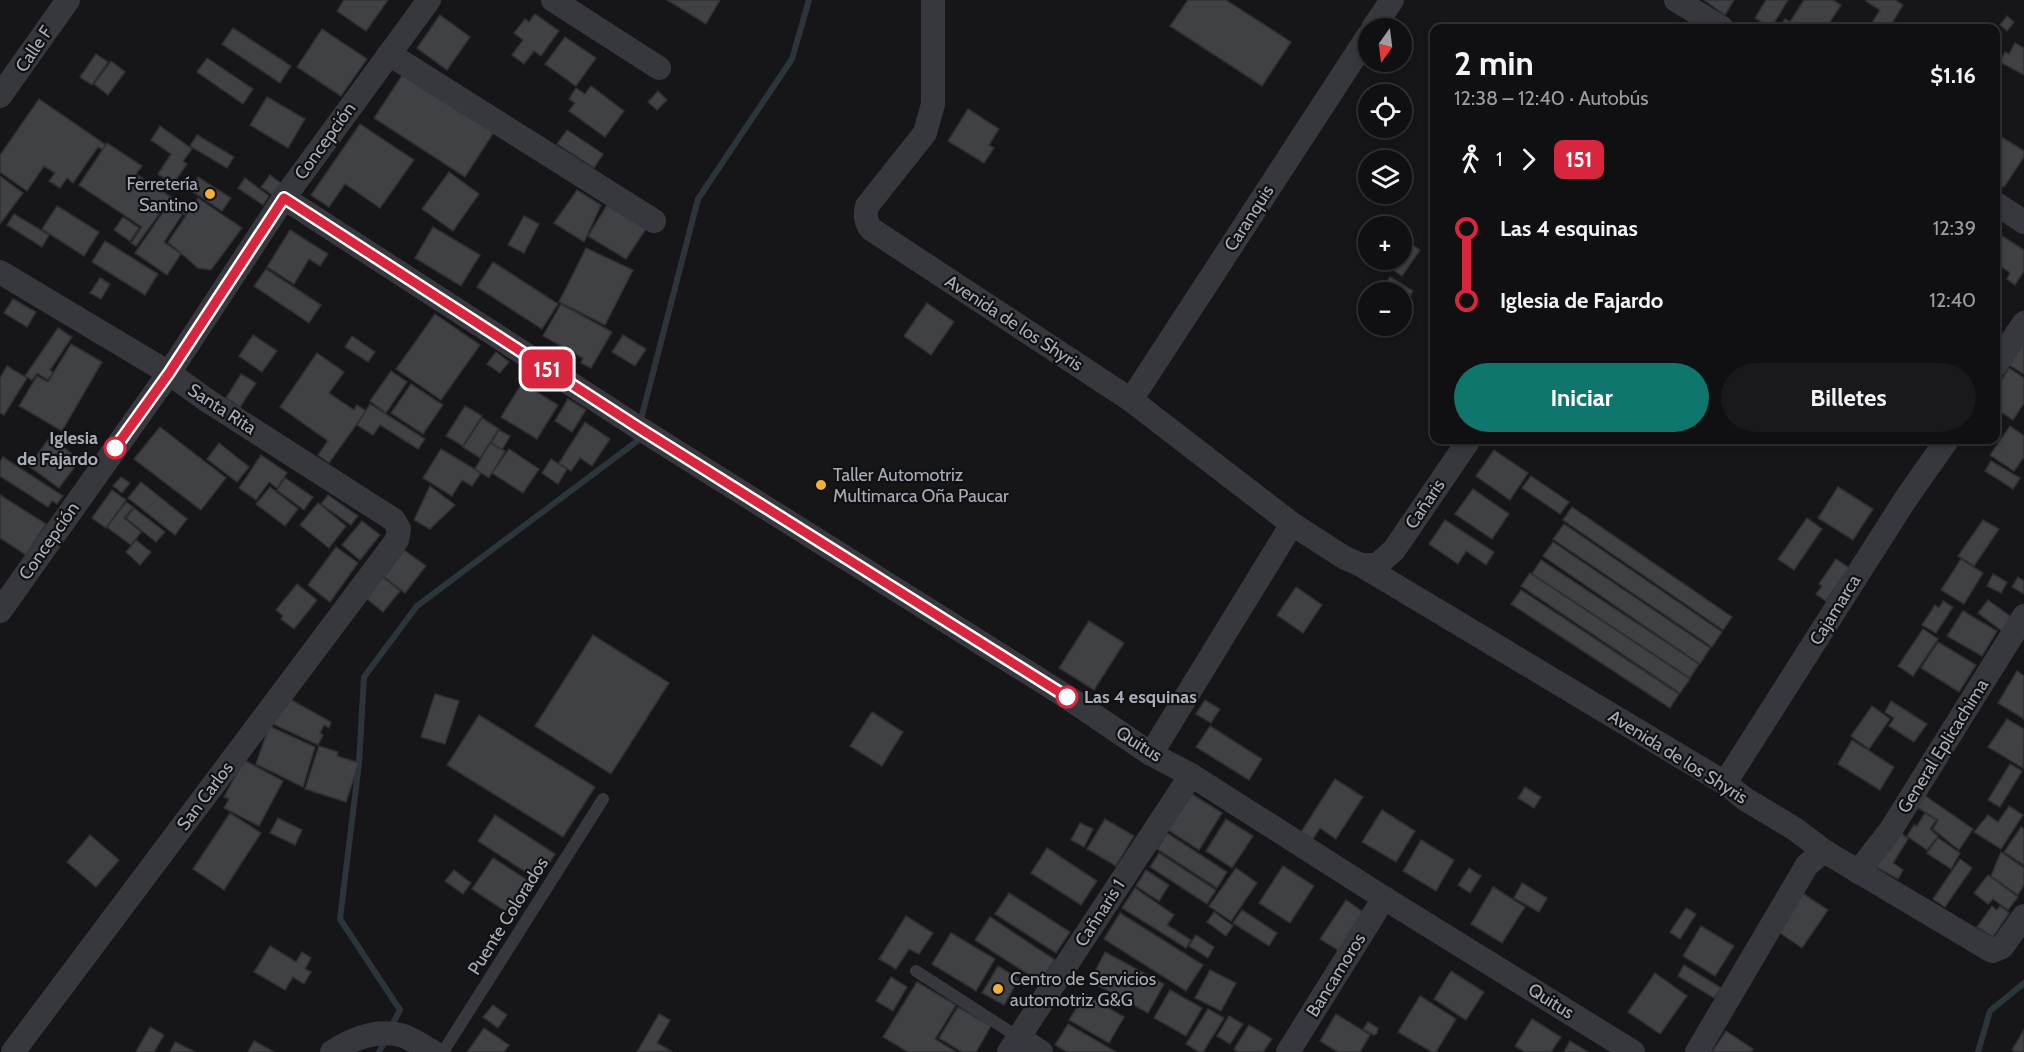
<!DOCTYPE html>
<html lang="es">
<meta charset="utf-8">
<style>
body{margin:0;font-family:Cabin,sans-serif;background:#19191b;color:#f1f3f6;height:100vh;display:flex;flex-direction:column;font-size:22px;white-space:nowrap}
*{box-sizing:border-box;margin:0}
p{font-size:20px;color:#9c9d9f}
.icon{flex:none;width:33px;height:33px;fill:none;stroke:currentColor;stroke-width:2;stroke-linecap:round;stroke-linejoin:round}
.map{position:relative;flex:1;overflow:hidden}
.drawer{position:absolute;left:1430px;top:24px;width:570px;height:420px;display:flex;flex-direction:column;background:#101012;border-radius:12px;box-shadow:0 3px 9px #0003,0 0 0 2px #303032}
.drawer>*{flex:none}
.badge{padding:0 12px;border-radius:9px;font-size:21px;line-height:39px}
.needle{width:39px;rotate:194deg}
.fabs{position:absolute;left:1358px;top:18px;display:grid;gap:12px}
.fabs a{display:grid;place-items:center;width:54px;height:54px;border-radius:50%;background:#101012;box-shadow:0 3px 9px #0003,0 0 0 2px #303032;font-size:30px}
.map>.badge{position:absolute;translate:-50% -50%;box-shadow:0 0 0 3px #fff}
.legs{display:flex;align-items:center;gap:9px;height:66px;padding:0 24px;font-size:20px}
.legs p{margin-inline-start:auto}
.head{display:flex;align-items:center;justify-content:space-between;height:102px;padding:0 24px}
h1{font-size:33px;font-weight:800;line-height:45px}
.action{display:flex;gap:12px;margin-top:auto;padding:12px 24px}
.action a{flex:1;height:69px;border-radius:36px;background:#0f766e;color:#fff;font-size:24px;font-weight:800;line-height:69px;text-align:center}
.action a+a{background:#19191b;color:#f1f3f6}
ul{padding:0 24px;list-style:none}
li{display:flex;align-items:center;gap:21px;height:72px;font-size:22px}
li i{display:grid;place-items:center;width:9px;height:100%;margin:0 8px;background:currentColor}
li i::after{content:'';width:15px;height:15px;margin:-8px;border:4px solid;border-radius:50%;background:#101012}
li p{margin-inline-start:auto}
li:first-child i{background:linear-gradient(#0000 50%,currentColor 0)}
li:last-child i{background:linear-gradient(currentColor 50%,#0000 0)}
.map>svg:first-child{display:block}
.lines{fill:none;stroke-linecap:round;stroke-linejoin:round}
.stream{stroke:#2c353c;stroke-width:6}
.building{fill:#404145;stroke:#303034;stroke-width:1.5}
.service{stroke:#37383d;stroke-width:12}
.minor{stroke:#37383d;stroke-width:24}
.line-1-casing{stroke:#fff;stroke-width:14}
.line-1{stroke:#d7263d;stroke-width:9}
.poi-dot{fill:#f2b134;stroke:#111113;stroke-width:2}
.stop-1-dot{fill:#fff;stroke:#d7263d;stroke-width:3}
.labels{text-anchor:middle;stroke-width:4.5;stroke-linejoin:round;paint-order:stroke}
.street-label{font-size:18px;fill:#a8adb8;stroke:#111113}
.poi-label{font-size:18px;fill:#a8adb8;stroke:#111113;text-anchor:start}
.stop-label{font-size:18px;font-weight:bold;fill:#a8adb8;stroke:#111113;text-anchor:end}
</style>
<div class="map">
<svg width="2024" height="1052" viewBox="0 0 2024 1052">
<rect width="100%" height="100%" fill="#161618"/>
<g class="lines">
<g class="stream">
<polyline points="640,423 698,199 792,59 809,0"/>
<polyline points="391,1027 400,1010 340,919 359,763 364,677 417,606 636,442 638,433"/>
<polyline points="379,1052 386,1039"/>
<polyline points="1978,1052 1990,1011 2024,983"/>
</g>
</g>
<g class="building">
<polygon points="344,0 388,0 366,31 337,11"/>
<polygon points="667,0 720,0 706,24"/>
<polygon points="1188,0 1226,0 1291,42 1262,86 1170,26"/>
<polygon points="1704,0 1734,0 1725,15"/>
<polygon points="1766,0 1788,0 1771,28 1755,18"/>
<polygon points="1804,0 1833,0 1841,5 1826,28 1779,28 1785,19 1790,22"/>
<polygon points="1866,0 1895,0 1903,5 1889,28 1869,28 1880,10 1866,1"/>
<polygon points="535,14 559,31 541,56 534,51 524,64 512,55 523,40 514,33 525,19 529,22"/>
<polygon points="440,15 470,37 447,70 417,48"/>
<polygon points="2007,16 2014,22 2007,31 2000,25"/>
<polygon points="233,28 291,66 280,83 222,44"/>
<polygon points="322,29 367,59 341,96 297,67"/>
<polygon points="565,37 596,58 576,86 545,64"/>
<polygon points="2015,43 2024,48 2024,75 2000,62 2005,52 2009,54"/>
<polygon points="96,54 108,62 92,85 80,77"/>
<polygon points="207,58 253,89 243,104 197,72"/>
<polygon points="111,61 125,72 108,95 94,84"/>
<polygon points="403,74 494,132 465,177 374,118"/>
<polygon points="591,86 624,111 605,137 569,111 575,103 569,99 576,88 585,94"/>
<polygon points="658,91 667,100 657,110 648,102"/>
<polygon points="267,97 305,119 288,148 250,125"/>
<polygon points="39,99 106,145 103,150 98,147 73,183 67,178 60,188 49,181 55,173 44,166 27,191 0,172 0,155"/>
<polygon points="968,109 999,129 989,145 994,148 984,163 948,141"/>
<polygon points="360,124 414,160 380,208 345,184 329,207 311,195"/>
<polygon points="160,126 192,149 183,161 187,164 173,184 158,174 171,154 151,140"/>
<polygon points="567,130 603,154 594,168 557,144"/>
<polygon points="1995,133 2024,151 2024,157 2004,187 1995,184"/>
<polygon points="197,135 234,157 227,168 190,146"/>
<polygon points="107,143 142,166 136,174 189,209 185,215 167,203 136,246 131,243 142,227 79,185"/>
<polygon points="449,172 479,194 453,231 422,209"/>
<polygon points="270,175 282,184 273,195 261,187"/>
<polygon points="0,176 23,193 0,224"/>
<polygon points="198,177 231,198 222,211 190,190"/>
<polygon points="245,178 269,196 263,205 238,188"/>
<polygon points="577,190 601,205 584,242 554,223"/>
<polygon points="198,198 242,228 211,270 198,268 168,242"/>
<polygon points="168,205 182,215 164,242 181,254 167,275 135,253"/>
<polygon points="607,205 646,229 626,259 588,236"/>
<polygon points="57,206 99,232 84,256 42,229"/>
<polygon points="14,214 49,235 42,247 7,225"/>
<polygon points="524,216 539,224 524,253 508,245"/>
<polygon points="123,217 139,228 130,241 114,230"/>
<polygon points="433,227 480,255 461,286 415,258"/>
<polygon points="290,230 328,254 320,266 309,259 294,284 267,267"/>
<polygon points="2002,236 2024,250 2024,271 2015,285 2007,279 2010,273 1995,262 1995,247"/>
<polygon points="1402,238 1420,250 1402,276 1385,264 1388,260 1401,260"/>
<polygon points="105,241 158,274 145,295 92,262"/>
<polygon points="586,248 633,270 605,325 559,302"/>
<polygon points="493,262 558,304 542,329 477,287"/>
<polygon points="266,269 321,305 309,323 254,286"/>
<polygon points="1390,277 1413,291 1401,310 1401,292 1381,292"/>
<polygon points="100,278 110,284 101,299 90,293"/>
<polygon points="13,299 36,312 27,327 4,313"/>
<polygon points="927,303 954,322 931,355 904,336"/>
<polygon points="561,304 612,332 591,368 581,363 583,358 543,336"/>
<polygon points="435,314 480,345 441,400 396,369"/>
<polygon points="58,328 72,337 50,370 53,373 48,380 37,373 32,380 25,376"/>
<polygon points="253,335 277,351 262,372 239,356"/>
<polygon points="623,335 646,349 635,366 612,352"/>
<polygon points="352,336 375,352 368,362 345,347"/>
<polygon points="2024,343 2024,374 2009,365"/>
<polygon points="71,344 102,362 62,431 19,406 37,376 48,382"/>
<polygon points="496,352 509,362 500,373 487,364"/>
<polygon points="317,353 344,372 329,393 354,410 357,405 366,411 329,463 318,455 328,441 280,407"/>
<polygon points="7,366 27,378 4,415 0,413 0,378"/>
<polygon points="2009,368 2024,378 2024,403 2013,420 1995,408 1995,390"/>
<polygon points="391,371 407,382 386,413 370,401"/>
<polygon points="241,374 256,383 240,407 226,398"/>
<polygon points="522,383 558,405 537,439 501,417"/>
<polygon points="411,384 443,405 423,434 391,413"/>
<polygon points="568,399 586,410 572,432 555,421"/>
<polygon points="370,404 425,439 418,449 380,425 373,435 357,425"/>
<polygon points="465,406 482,416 463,446 446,436"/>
<polygon points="482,418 499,429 480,458 463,447"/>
<polygon points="585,422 610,439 592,466 580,458 571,471 559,463"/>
<polygon points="2010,426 2024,436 2024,457 2014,471 1990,455"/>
<polygon points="160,427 226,478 201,510 134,459"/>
<polygon points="499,430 510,436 502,450 491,443"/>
<polygon points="50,437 80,460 59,488 29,466"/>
<polygon points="219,443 249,467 237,482 207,459"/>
<polygon points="490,443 505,451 489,478 475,469"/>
<polygon points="441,449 481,473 472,486 462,480 452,496 423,478"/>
<polygon points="509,449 539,469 523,493 492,473"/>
<polygon points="1494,450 1528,473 1510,500 1476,476"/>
<polygon points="261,455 287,473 277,488 269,482 256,500 239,488"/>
<polygon points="3,457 63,496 57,504 52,501 48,507 0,476 0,462"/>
<polygon points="551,459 567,469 558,484 542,473"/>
<polygon points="1991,461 2020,478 2013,489 1985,471"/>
<polygon points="1531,476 1569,502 1560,514 1522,488"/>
<polygon points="121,477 130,483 122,493 113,486"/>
<polygon points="285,478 313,497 304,510 277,490"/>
<polygon points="141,482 187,519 175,535 128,498"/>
<polygon points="430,486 455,505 430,529 414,520"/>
<polygon points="270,487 298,509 285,526 256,504"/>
<polygon points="1838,487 1873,509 1853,540 1818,518"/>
<polygon points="1473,489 1509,514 1492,539 1455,514"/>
<polygon points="112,490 126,500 106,528 92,518"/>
<polygon points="0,495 46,524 26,555 0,538"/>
<polygon points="328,495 358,516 351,525 321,504"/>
<polygon points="126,502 133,507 124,518 141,532 131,545 107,527"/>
<polygon points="318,503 346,526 329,548 300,525"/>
<polygon points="1572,507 1732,617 1723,630 1563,520"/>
<polygon points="134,508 165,532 156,542 126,518"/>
<polygon points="1807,518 1822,529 1794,570 1778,559"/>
<polygon points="1445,520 1494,552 1486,565 1466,551 1458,564 1429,544"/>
<polygon points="1983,520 1999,529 1974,566 1958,556"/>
<polygon points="362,521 380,535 360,560 342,545"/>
<polygon points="1564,524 1722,632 1712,647 1553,539"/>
<polygon points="136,540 151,552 140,565 126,552"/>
<polygon points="1553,542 1710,648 1700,664 1543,556"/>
<polygon points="336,547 358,563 330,602 308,585"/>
<polygon points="404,550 426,566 405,593 384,577"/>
<polygon points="1836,559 1849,568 1826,601 1816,594 1822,586 1819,584"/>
<polygon points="1961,559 1983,573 1964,604 1941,590"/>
<polygon points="1541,560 1699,664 1690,678 1532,574"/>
<polygon points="378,573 400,591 383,612 361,594"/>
<polygon points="1530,573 1690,679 1680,693 1521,586"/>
<polygon points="1993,574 2007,582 2001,593 1987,586"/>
<polygon points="2018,577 2024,581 2024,594 2012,587"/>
<polygon points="297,584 317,600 294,629 281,619 283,616 276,610"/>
<polygon points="1296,587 1322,605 1303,633 1277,615"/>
<polygon points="1521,590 1679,694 1670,708 1511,604"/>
<polygon points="1988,600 2011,617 2002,631 1978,613"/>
<polygon points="1943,601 1953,607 1936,633 1922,625 1935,605 1939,608"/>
<polygon points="1963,611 1997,631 1982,656 1947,636"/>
<polygon points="1089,621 1124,643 1094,690 1059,668"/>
<polygon points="1923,629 1938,639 1913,676 1898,666"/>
<polygon points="593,635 669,683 611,774 535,726"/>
<polygon points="1938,642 1976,665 1959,692 1921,668"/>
<polygon points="2017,671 2024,676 2024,719 1998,703"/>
<polygon points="435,694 459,701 445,744 421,737"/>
<polygon points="286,697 331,722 329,728 324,725 320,733 323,735 318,745 271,723"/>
<polygon points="1205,700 1220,709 1211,723 1196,714"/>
<polygon points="1891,701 1927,724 1914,742 1889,726 1894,718 1885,712"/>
<polygon points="1872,706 1890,719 1869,749 1851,736"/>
<polygon points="872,712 903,732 882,766 850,746"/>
<polygon points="479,715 595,787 563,837 447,765"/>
<polygon points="2007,719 2024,729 2023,768 1988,747"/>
<polygon points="269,726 315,747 303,787 256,764"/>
<polygon points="1210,726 1262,759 1249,780 1196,747"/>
<polygon points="1852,740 1894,767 1880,790 1838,764"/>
<polygon points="319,746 338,752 337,756 359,763 346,802 305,789"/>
<polygon points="244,760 283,781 259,826 224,808 229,799 224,797"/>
<polygon points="2010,764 2022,771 2000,807 1988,800"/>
<polygon points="1335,779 1363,797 1336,839 1320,828 1313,839 1301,832"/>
<polygon points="1525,787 1541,797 1534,808 1518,798"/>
<polygon points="1192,794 1222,813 1199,850 1168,830"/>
<polygon points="1924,795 1973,829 1959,850 1933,829 1938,820 1915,806"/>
<polygon points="2009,806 2023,815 2001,849 1974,832 1988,815 1998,822"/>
<polygon points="1382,810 1415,831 1396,862 1362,842"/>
<polygon points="230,813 261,833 224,890 193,869"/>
<polygon points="1925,813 1936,820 1930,829 1938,836 1927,850 1907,836 1914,825 1917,826"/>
<polygon points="495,815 555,854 538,880 478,841"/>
<polygon points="278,818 302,830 295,845 270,833"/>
<polygon points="1105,819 1134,836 1116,866 1087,849"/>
<polygon points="1226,819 1253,836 1232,868 1206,851"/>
<polygon points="1080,823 1093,829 1084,847 1071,840"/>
<polygon points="2021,827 2024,829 2024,865 2004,852"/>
<polygon points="1899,831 1908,839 1893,863 1903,870 1898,879 1876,867"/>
<polygon points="1167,833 1227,872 1217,888 1157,849"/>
<polygon points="90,835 119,860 96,887 67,862"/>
<polygon points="1938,838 1960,853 1951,869 1927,853"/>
<polygon points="1421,840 1454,860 1436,891 1403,871"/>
<polygon points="1047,848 1097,881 1081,905 1031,873"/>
<polygon points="2001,852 2024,868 2024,885 2018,895 1991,876"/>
<polygon points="1159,853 1216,890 1207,904 1150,867"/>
<polygon points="493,858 532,883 511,915 472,889"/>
<polygon points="1960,859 1972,868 1945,907 1933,899"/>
<polygon points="1283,866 1314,886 1290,923 1259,903"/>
<polygon points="1236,868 1257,883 1231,921 1209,906"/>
<polygon points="1469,868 1481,876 1470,893 1458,885"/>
<polygon points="454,870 471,883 463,894 445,881"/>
<polygon points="1146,870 1169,885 1159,901 1136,886"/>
<polygon points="1988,875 2018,897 2008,910 1993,899 1988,904 1974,893"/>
<polygon points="1522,883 1547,898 1539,912 1514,898"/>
<polygon points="1493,887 1525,907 1502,943 1471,924"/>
<polygon points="1135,888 1174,915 1167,925 1191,940 1186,948 1122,908"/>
<polygon points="1799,891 1828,910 1802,948 1774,929"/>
<polygon points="1009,893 1070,932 1056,953 995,914"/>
<polygon points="1346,900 1366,914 1341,952 1320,939"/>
<polygon points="1992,906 1997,910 2000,906 2009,913 1993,937 1977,927"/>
<polygon points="1686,908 1696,914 1680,939 1670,932"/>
<polygon points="1242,910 1277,933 1269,946 1233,923"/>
<polygon points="1214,912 1233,926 1226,936 1207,922"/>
<polygon points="1120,913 1203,965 1186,991 1104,939"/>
<polygon points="906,916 933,933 919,954 909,949 896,969 879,959"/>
<polygon points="990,917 1055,960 1040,982 975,940"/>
<polygon points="1701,926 1734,946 1715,976 1683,956"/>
<polygon points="951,933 995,959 976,991 932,964"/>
<polygon points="1196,935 1214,947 1208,958 1189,946"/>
<polygon points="270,946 296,962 302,952 311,958 305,969 311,972 304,984 293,977 285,990 254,972"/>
<polygon points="1105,952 1164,984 1148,1013 1090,981"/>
<polygon points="1684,965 1721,988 1714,998 1678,976"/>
<polygon points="998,966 1019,979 1004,1005 982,993"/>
<polygon points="1210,970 1236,983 1221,1011 1195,998"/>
<polygon points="1451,971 1484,992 1466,1020 1434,999"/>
<polygon points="1655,973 1687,996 1660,1034 1628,1012"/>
<polygon points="891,977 907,987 893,1011 876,1001"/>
<polygon points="917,982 956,1005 935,1039 956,1052 908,1052 883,1037"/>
<polygon points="1170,990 1202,1008 1186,1036 1154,1018"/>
<polygon points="1085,994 1124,1017 1109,1043 1069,1020"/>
<polygon points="1420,996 1456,1019 1436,1052 1432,1052 1398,1032"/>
<polygon points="493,1005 507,1015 498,1028 483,1017"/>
<polygon points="958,1007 991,1026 976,1052 962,1052 939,1038"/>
<polygon points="1208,1009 1224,1018 1203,1052 1199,1052 1186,1044"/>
<polygon points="659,1014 670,1020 657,1043 671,1051 637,1052"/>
<polygon points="1336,1014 1370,1035 1360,1052 1338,1052 1320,1041"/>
<polygon points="1229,1016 1243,1024 1230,1044 1217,1036"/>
<polygon points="1532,1019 1561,1037 1551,1052 1525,1052 1515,1046"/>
<polygon points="1368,1022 1378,1028 1377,1033 1374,1035 1363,1029"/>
<polygon points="1068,1024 1116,1052 1067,1052 1055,1045"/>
<polygon points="1249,1025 1272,1039 1263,1052 1238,1052 1234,1049"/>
<polygon points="150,1027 164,1035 154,1052 136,1052"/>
<polygon points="484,1028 509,1045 504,1052 467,1052"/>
<polygon points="2024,1030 2024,1052 2016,1052 2012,1050"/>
<polygon points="1726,1031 1753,1049 1751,1052 1712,1052"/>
<polygon points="254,1041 274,1052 248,1052"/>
<polygon points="1570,1041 1588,1052 1564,1052"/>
<polygon points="175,1042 195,1052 170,1052"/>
</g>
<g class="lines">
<g class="service">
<polyline points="916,971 1018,1037"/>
<polyline points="443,1052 603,799"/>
</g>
<g class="minor">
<polyline points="553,0 659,68"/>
<path d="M 933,0 L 933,104 L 925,133 L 867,206 C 865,215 865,221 871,229 L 1131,400 L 1292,524 L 1345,558 L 1361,565 L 1377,565 L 1394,550 L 1469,440"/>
<polyline points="1676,0 1722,28"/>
<polyline points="1373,28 1392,0"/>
<polyline points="389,54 654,221"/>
<polyline points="0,96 68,0"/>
<polyline points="284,198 639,428 1067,697 1151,754 1191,775 1384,898 1633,1052"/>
<polyline points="1995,203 2024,222"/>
<polyline points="0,272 169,373 208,401 394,520 399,529 397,540 13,1052"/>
<polyline points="1995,366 2024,323"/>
<polyline points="1131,400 1368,36"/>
<polyline points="1361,565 1725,783 1745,799 1795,829 1824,851 1992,951 2002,947 2024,916"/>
<polyline points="0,611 169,373 284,198 429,0"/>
<polyline points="1151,754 1292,524"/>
<polyline points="1725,783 1905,500 1947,440"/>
<polyline points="1858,872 1890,831 2024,616"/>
<polyline points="1018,1037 1041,1052"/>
<path d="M 332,1052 C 353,1038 378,1028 404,1036 C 414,1040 424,1047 433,1052"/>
<polyline points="1009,1052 1191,775"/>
<polyline points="1288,1052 1384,898"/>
<polyline points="1697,1052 1807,865 1824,851"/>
</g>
</g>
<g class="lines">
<g class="line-1-casing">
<polyline id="line-1" points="115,448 169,373 284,198 639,428 1067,697"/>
</g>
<use href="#line-1" class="line-1"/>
</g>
<g class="poi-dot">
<circle cx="210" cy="194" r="6"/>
<circle cx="821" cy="485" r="6"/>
<circle cx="998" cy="989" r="6"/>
</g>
<g class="stop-1-dot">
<circle cx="115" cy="448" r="10"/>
<circle cx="1067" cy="697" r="10"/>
</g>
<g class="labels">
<g class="street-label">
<text transform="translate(34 49) rotate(-56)" y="6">Calle F</text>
<text transform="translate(325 141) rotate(-54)" y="6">Concepción</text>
<text transform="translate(1249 218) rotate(-57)" y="6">Caranquis</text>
<text transform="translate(1014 323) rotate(33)" y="6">Avenida de los Shyris</text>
<text transform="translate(222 409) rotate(33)" y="6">Santa Rita</text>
<text transform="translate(1425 504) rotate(-56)" y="6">Cañaris</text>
<text transform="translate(49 541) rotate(-55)" y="6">Concepción</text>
<text transform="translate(1835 610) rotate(-58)" y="6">Cajamarca</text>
<text transform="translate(1139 744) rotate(32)" y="6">Quitus</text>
<text transform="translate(1943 746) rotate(-58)" y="6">General Eplicachima</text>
<text transform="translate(1678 757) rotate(32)" y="6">Avenida de los Shyris</text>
<text transform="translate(205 796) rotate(-53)" y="6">San Carlos</text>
<text transform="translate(1100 913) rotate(-57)" y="6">Cañnaris 1</text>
<text transform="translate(508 916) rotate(-58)" y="6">Puente Colorados</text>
<text transform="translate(1336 975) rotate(-58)" y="6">Bancamoros</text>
<text transform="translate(1551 1001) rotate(32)" y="6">Quitus</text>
</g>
<g class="poi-label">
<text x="198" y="190" text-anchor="end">Ferretería<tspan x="198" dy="21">Santino</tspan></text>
<text x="833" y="481">Taller Automotriz<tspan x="833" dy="21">Multimarca Oña Paucar</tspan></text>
<text x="1010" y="985">Centro de Servicios<tspan x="1010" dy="21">automotriz G&amp;G</tspan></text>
</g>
<g class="stop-label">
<text x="98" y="444">Iglesia<tspan x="98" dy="21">de Fajardo</tspan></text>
<text x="1084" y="703" text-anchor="start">Las 4 esquinas</text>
</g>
</g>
</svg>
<div class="fabs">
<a><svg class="needle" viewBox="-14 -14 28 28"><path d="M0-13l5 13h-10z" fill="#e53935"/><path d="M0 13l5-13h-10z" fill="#9c9d9f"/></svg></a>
<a><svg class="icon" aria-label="locate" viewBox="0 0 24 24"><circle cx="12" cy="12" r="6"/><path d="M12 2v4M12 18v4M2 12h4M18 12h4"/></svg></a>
<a><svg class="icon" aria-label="layers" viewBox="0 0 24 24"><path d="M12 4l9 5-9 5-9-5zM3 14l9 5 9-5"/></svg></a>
<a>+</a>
<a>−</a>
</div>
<b class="badge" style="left:547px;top:369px;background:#d7263d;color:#fff">151</b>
<section class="drawer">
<div class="head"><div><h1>2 min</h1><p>12:38 – 12:40 · Autobús</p></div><b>$1.16</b></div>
<div class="legs"><svg class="icon" aria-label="walk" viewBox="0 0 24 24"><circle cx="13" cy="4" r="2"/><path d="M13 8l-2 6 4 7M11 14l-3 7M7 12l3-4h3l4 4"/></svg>1<svg class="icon" aria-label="forward" viewBox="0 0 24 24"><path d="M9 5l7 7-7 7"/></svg><b class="badge" style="background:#d7263d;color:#fff">151</b></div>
<ul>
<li><i style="color:#d7263d"></i><b>Las 4 esquinas</b><p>12:39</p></li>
<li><i style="color:#d7263d"></i><b>Iglesia de Fajardo</b><p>12:40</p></li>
</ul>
<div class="action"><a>Iniciar</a><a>Billetes</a></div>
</section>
</div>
